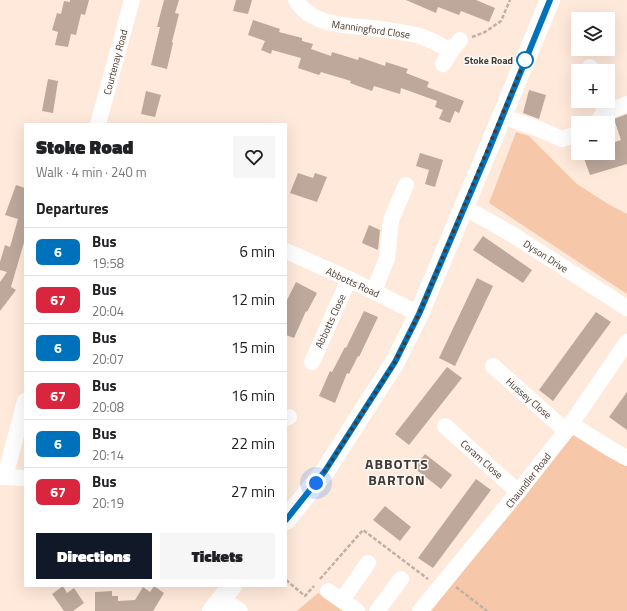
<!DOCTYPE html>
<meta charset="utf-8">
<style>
body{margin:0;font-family:"Titillium Web",sans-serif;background:#f6f6f6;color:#202124;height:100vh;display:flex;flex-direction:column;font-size:15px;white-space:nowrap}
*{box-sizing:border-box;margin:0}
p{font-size:13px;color:#757577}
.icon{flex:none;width:22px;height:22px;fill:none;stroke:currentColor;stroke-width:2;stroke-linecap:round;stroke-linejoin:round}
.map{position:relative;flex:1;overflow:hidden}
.details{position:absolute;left:24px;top:123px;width:263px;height:464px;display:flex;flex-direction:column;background:#fff;border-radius:0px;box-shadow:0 4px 16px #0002}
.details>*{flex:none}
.badge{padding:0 8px;border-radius:6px;font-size:14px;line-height:26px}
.buttons{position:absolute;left:571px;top:12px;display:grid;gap:8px}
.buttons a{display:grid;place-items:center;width:44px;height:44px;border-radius:0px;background:#fff;box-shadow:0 4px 16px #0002;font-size:20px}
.you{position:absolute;width:20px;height:20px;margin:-10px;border:3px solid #fff;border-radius:50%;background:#1a73e8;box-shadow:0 0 0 6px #1a73e833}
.map>.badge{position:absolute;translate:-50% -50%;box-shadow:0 0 0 2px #fff}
h2{padding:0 12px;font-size:15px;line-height:36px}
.round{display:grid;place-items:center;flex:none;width:42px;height:42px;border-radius:0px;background:#f6f6f6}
.headline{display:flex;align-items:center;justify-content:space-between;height:68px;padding:0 12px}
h1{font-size:19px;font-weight:800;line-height:30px}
.button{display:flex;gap:8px;margin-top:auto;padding:8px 12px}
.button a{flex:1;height:46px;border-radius:0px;background:#111827;color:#fff;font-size:16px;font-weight:800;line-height:46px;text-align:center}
.button a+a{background:#f6f6f6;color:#202124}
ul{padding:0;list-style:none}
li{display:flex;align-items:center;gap:12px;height:48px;padding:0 12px;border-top:1px solid #e0e0e0}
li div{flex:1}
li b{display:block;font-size:15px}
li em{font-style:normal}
li .badge{min-width:44px;font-weight:700;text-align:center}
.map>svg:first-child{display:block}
.green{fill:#f6c7a8}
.building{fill:#bda89b}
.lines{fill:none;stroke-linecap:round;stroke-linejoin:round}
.path{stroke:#c1b0a4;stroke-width:2.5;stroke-dasharray:4 2;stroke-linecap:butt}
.minor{stroke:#fff;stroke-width:16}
.major{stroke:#fff;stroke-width:20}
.line-casing{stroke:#fff;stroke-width:9}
.line{stroke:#0072bc;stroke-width:6}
.walk{stroke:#433a35;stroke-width:4;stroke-dasharray:0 7.2}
.stop-dot{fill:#fff;stroke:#0072bc;stroke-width:2}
.labels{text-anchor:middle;stroke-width:3;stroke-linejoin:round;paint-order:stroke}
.street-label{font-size:10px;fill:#433a35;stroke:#fefaf7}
.stop-label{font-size:10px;font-weight:bold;fill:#433a35;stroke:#fefaf7;text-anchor:end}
.district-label{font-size:14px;font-weight:bold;letter-spacing:1px;fill:#433a35;stroke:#fefaf7}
</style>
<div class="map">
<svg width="627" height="611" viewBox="0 0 627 611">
<rect width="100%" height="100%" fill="#ffe9da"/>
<g class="green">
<polygon points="516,132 529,136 577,184 608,204 627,214 627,294 489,203"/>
<polygon points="574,432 627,461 627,611 431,611"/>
<polygon points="318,593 344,611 297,611"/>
</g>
<g class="building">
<polygon points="70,0 89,0 85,15 81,14 76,35 71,34 68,47 55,45 58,32 52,30 57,13 61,14 64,1 70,2"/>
<polygon points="164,0 179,0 175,13 179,14 172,42 173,43 167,69 151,65 160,27 157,27"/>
<polygon points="236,0 252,0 248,14 233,11"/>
<polygon points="406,0 476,0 495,8 489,22 461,11 459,15 438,7 436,13"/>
<polygon points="253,20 280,29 279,32 302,38 302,41 313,44 311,49 331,56 332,52 358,60 359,57 385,66 386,62 408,69 406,73 429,82 427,87 464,101 459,113 455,111 450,123 439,119 443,110 435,107 437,101 401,88 400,94 374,86 372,91 350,83 351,81 321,72 319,75 298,68 301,58 272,50 271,54 261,50 265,41 248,35"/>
<polygon points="48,79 58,81 53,113 42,111"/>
<polygon points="529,90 546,95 539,119 523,113"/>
<polygon points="146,91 161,95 155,117 141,114"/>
<polygon points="627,114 627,164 590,175 582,153 608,153 608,144 621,140 614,119"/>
<polygon points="420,153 443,160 435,187 425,184 429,170 416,166"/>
<polygon points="298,173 313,178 315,173 327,177 317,202 290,193"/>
<polygon points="16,185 25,188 25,239 11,287 16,290 0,311 0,282 7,272 0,270 0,262 5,245 10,247 18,219 5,215"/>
<polygon points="369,225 380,230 378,250 362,243"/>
<polygon points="483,236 532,270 523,283 473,250"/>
<polygon points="477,278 493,286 455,366 439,358"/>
<polygon points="296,282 317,293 307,312 306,311 294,338 286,335 286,302"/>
<polygon points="364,311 378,317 359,357 358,356 349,374 347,373 335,403 319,396 330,371 332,372 345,347 346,348"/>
<polygon points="596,312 611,322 553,401 539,390"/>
<polygon points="447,367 462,378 409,445 395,434"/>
<polygon points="627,392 627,430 609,417"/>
<polygon points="425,454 452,475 441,489 414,468"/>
<polygon points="476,479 491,490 433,568 418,558"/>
<polygon points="385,506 411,527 400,541 373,520"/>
<polygon points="63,586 67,593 74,588 84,603 73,611 64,611 52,594"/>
<polygon points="154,586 164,593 153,611 95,611 95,592 112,591 112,596 118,596 118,601 135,600 143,587 150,592"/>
</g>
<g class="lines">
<g class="path">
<polyline points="472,37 485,32 501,21 510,0"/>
<polyline points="320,579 363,530 428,579"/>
<polyline points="286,580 305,596 314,586"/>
<polyline points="456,587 487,611"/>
</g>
<g class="minor">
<path d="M 296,0 C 312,26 345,25 371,28 C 387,30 402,32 417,35 C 429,38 441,46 451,51"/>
<polyline points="443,64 451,51 460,40"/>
<polyline points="590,67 592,71"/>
<polyline points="604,113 627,104"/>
<polyline points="501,116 539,129 562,139 578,134"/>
<path d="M 596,123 C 603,117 606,110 603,101"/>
<polyline points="98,124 132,0"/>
<polyline points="464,207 513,235 627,308"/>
<polyline points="286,251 349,279 419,314"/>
<polyline points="374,291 387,258 391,220 406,185"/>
<polyline points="312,362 349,279"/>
<polyline points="493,366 566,431"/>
<polyline points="286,418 289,417"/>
<polyline points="571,424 609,448 627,458"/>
<polyline points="445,426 518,492"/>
<polyline points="0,477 25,478"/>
<polyline points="5,477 25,401"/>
<polyline points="328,591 357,611"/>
<polyline points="222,599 240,611"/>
<polyline points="342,600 368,563"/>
<polyline points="377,611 401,579"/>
<polyline points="420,611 518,492 566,431 627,342"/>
</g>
<g class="major">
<polyline points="286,520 325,471 395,362 419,314 487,152 550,0"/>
<polyline points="212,611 232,586"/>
</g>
</g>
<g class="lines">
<g class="line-casing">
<polyline id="line" points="286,520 325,471 395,362 419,314 488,152 550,0"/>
</g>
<use href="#line" class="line"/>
<polyline class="walk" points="316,483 325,471 395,362 419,314 525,60"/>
</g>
<circle class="stop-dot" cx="525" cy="60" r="8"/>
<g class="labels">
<g class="street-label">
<text transform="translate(371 29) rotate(8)" y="4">Manningford Close</text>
<text transform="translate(115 62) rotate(-75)" y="4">Courtenay Road</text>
<text transform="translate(546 256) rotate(33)" y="4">Dyson Drive</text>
<text transform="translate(353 282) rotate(25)" y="4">Abbotts Road</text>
<text transform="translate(330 321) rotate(-65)" y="4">Abbotts Close</text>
<text transform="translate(529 398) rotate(41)" y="4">Hussey Close</text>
<text transform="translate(482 459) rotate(42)" y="4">Coram Close</text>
<text transform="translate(528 480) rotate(-52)" y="4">Chaundler Road</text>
</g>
<g class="stop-label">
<text x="513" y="64">Stoke Road</text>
</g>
<g class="district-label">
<text x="397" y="469">ABBOTTS<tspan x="397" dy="16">BARTON</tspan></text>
</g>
</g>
</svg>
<div class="buttons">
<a><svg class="icon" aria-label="layers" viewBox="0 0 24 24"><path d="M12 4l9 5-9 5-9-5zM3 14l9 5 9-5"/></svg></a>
<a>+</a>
<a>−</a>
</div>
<div class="you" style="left:316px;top:483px"></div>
<section class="details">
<div class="headline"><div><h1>Stoke Road</h1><p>Walk · 4 min · 240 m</p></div><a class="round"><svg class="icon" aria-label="heart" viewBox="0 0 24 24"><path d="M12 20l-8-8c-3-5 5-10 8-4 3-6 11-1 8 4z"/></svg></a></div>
<h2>Departures</h2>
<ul>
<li><span class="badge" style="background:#0072bc;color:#fff">6</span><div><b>Bus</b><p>19:58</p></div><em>6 min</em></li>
<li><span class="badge" style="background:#d7263d;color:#fff">67</span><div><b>Bus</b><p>20:04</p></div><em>12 min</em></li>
<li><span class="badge" style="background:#0072bc;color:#fff">6</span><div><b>Bus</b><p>20:07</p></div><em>15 min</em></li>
<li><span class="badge" style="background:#d7263d;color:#fff">67</span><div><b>Bus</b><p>20:08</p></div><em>16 min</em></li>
<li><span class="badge" style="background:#0072bc;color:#fff">6</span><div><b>Bus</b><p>20:14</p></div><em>22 min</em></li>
<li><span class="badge" style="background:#d7263d;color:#fff">67</span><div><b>Bus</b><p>20:19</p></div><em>27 min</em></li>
</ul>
<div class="button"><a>Directions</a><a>Tickets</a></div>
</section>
</div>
